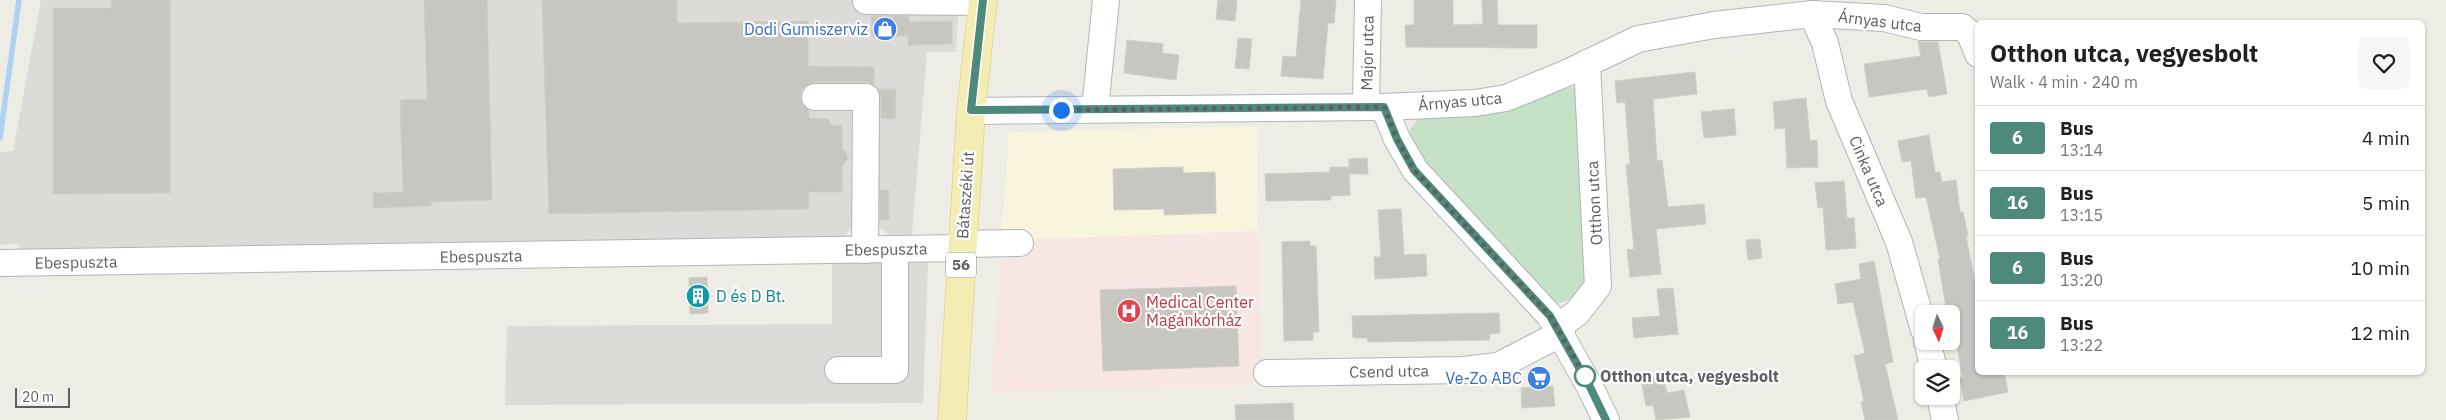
<!DOCTYPE html>
<meta charset="utf-8">
<style>
body{margin:0;font-family:"IBM Plex Sans",sans-serif;background:#f6f6f6;color:#202124;height:100vh;display:flex;flex-direction:column;font-size:19px;white-space:nowrap}
*{box-sizing:border-box;margin:0}
p{font-size:16px;color:#757577}
.icon{flex:none;width:28px;height:28px;fill:none;stroke:currentColor;stroke-width:2;stroke-linecap:round;stroke-linejoin:round}
.map{position:relative;flex:1;overflow:hidden}
.side{position:absolute;left:1975px;top:20px;width:450px;height:355px;display:flex;flex-direction:column;background:#fff;border-radius:8px;box-shadow:0 1px 4px #0004}
.side>*{flex:none}
.badge{padding:0 10px;border-radius:4px;font-size:18px;line-height:32px}
.needle{width:32px;rotate:176deg}
.fabs{position:absolute;left:1915px;top:305px;display:grid;gap:10px}
.fabs a{display:grid;place-items:center;width:45px;height:45px;border-radius:8px;background:#fff;box-shadow:0 1px 4px #0004;font-size:25px}
.scale{position:absolute;left:15px;bottom:12px;width:55px;box-sizing:border-box;padding-left:5px;border:2px solid #5d5f63;border-top:0;font-size:14px;line-height:18px;white-space:nowrap;color:#5d5f63;-webkit-text-stroke:4px #fff;paint-order:stroke}
.you{position:absolute;width:25px;height:25px;margin:-12px;border:4px solid #fff;border-radius:50%;background:#1a73e8;box-shadow:0 0 0 8px #1a73e833}
.map>.badge{position:absolute;translate:-50% -50%;box-shadow:0 0 0 2px #fff}
.round{display:grid;place-items:center;flex:none;width:52px;height:52px;border-radius:8px;background:#f6f6f6}
.head{display:flex;align-items:center;justify-content:space-between;height:85px;padding:0 15px}
h1{font-size:24px;font-weight:700;line-height:38px}
ul{padding:0;list-style:none}
li{display:flex;align-items:center;gap:15px;height:65px;padding:0 15px;border-top:1px solid #e0e0e0}
li div{flex:1}
li b{display:block;font-size:19px}
li em{font-style:normal}
li .badge{min-width:55px;font-weight:700;text-align:center}
.map>svg:first-child{display:block}
.commercial{fill:#f9f4de}
.industrial{fill:#dcdbd7}
.medical{fill:#f8e6e3}
.green{fill:#c5e1c6}
.lines{fill:none;stroke-linecap:round;stroke-linejoin:round}
.stream{stroke:#aed1f4;stroke-width:5.5}
.building{fill:#c8c6c1;stroke:#d1cec4}
.minor-casing{stroke:#b2b4b8;stroke-width:28}
.major-casing{stroke:#dfc56c;stroke-width:29}
.minor{stroke:#fff;stroke-width:26}
.major{stroke:#f4edb3;stroke-width:28}
.line-casing{stroke:#fff;stroke-width:11}
.line{stroke:#4d8a7c;stroke-width:8}
.walk{stroke:#5d5f63;stroke-width:5;stroke-dasharray:0 9}
.stop-dot{fill:#fff;stroke:#4d8a7c;stroke-width:2.5}
.labels{text-anchor:middle;stroke-width:4.5;stroke-linejoin:round;paint-order:stroke}
.shield{fill:#fff;stroke:#8e8f92;stroke-width:1}
.shield-label{font-size:15px;font-weight:bold;fill:#5d5f63}
.street-label{font-size:16px;fill:#5d5f63;stroke:#fff}
.shop-label{font-size:16px;fill:#366cbe;stroke:#fff;text-anchor:end}
.culture-label{font-size:16px;fill:#0d838f;stroke:#fff;text-anchor:start}
.health-label{font-size:16px;fill:#be3a42;stroke:#fff;text-anchor:start}
.stop-label{font-size:16px;font-weight:bold;fill:#5d5f63;stroke:#fff;text-anchor:start}
</style>
<div class="map">
<svg width="2446" height="420" viewBox="0 0 2446 420">
<rect width="100%" height="100%" fill="#edece5"/>
<polygon class="commercial" points="1257,126 1258,231 1001,241 1009,132"/>
<g class="industrial">
<polygon points="41,0 959,0 956,52 927,52 912,235 889,235 875,223 857,223 844,236 21,251 18,244 0,245 0,152 13,151"/>
<polygon points="832,262 928,262 923,403 505,405 507,326 832,324"/>
</g>
<polygon class="medical" points="1258,231 1261,362 1253,362 1253,386 992,391 1000,259 1022,260 1022,240"/>
<path class="green" d="M 1573,87 L 1580,95 L 1586,279 C 1580,296 1570,303 1552,303 L 1446,196 L 1410,137 L 1410,130 L 1418,119 Z"/>
<g class="lines">
<polyline class="stream" points="0,138 19,0"/>
</g>
<g class="building">
<polygon points="111,0 170,0 170,193 53,194 53,8 111,8"/>
<polygon points="424,0 487,0 492,200 431,202 431,206 373,208 373,193 403,192 400,100 427,99"/>
<polygon points="542,0 677,0 677,23 808,21 808,66 874,67 874,84 866,82 815,82 808,84 802,89 800,97 802,105 809,110 809,118 828,119 832,126 842,125 842,150 846,152 848,159 842,166 842,192 809,192 809,209 549,214"/>
<polygon points="1218,0 1237,0 1235,21 1216,19"/>
<polygon points="1301,0 1336,0 1334,23 1328,23 1323,79 1281,76 1283,56 1296,57"/>
<polygon points="1414,0 1453,0 1453,25 1483,24 1482,0 1497,0 1498,25 1537,25 1537,48 1406,47 1405,25 1414,25"/>
<polygon points="871,16 909,16 909,22 952,21 952,44 908,45 908,36 872,37"/>
<polygon points="1238,38 1252,39 1249,69 1235,68"/>
<polygon points="1127,40 1163,44 1162,53 1179,55 1176,80 1124,73"/>
<polygon points="1918,42 1938,42 1947,94 1929,97 1927,89 1869,97 1864,64 1921,56"/>
<polygon points="1695,72 1697,94 1653,99 1657,161 1662,160 1668,207 1704,204 1706,224 1656,229 1661,274 1630,277 1627,250 1634,249 1626,164 1630,164 1625,102 1617,103 1615,81"/>
<polygon points="878,89 896,89 895,119 881,118 881,97"/>
<polygon points="1806,98 1810,141 1817,140 1818,167 1787,168 1785,128 1775,129 1773,102"/>
<polygon points="1734,109 1736,135 1704,138 1701,112"/>
<polygon points="1929,135 1935,172 1940,172 1942,182 1956,180 1960,212 1963,212 1968,236 1966,236 1978,298 1978,372 2004,372 2008,392 1964,401 1960,378 1963,377 1953,326 1951,326 1951,314 1947,314 1938,259 1940,259 1926,197 1916,198 1911,161 1902,162 1898,141"/>
<polygon points="1367,158 1368,174 1349,174 1350,195 1331,196 1331,200 1266,201 1265,174 1330,172 1330,167 1349,167 1349,159"/>
<polygon points="1183,167 1183,173 1215,172 1216,213 1164,215 1164,209 1114,210 1113,169"/>
<polygon points="1844,181 1847,218 1854,218 1856,248 1826,250 1823,207 1818,208 1815,183"/>
<polygon points="880,190 889,190 889,219 880,220"/>
<polygon points="1401,209 1404,255 1426,254 1427,276 1375,279 1374,257 1381,257 1378,210"/>
<polygon points="1760,239 1762,258 1748,260 1746,240"/>
<polygon points="1310,241 1310,246 1316,246 1319,332 1313,332 1313,340 1284,341 1282,242"/>
<polygon points="1874,261 1893,362 1885,364 1898,420 1865,420 1861,402 1864,401 1854,356 1865,353 1853,302 1838,304 1835,284 1861,279 1859,264"/>
<polygon points="707,277 708,313 690,314 689,278"/>
<polygon points="1236,286 1239,366 1103,371 1100,290"/>
<polygon points="1673,288 1678,334 1634,338 1632,318 1660,316 1657,289"/>
<polygon points="1499,313 1500,333 1489,334 1490,340 1368,342 1367,338 1353,338 1352,316"/>
<polygon points="1663,375 1667,393 1684,390 1690,417 1656,420 1653,405 1646,406 1641,379"/>
<polygon points="1553,386 1555,406 1522,408 1521,388"/>
<polygon points="1293,403 1294,420 1236,420 1235,405"/>
</g>
<g class="lines">
<g class="minor-casing">
<g id="minor">
<polyline points="866,1 983,2"/>
<polyline points="1812,14 1825,43 1839,101 1899,242 1924,330"/>
<polyline points="815,97 866,97 865,250"/>
<polyline points="1366,106 1368,0"/>
<polyline points="1384,107 1397,139 1415,170 1550,316 1590,387 1606,420"/>
<polyline points="1095,109 1106,0"/>
<polyline points="971,111 1384,107 1475,103 1506,98 1567,73 1638,39 1714,25 1812,14 1884,18 1921,27 1962,27 1970,34 1978,54"/>
<polyline points="962,244 1020,243"/>
<polyline points="0,263 962,248"/>
<polyline points="1558,327 1577,313 1598,286 1587,63"/>
<polyline points="1927,341 1934,369"/>
<polyline points="838,370 895,370 895,249"/>
<polyline points="1267,373 1464,370 1498,366 1562,333"/>
<polyline points="1940,396 1945,420"/>
</g>
</g>
<g class="major-casing">
<polyline id="major" points="952,420 971,111 983,0"/>
</g>
<use href="#minor" class="minor"/>
<use href="#major" class="major"/>
</g>
<g class="lines">
<g class="line-casing">
<polyline id="line" points="983,0 971,110 1384,107 1397,139 1414,170 1550,316 1590,387 1606,420"/>
</g>
<use href="#line" class="line"/>
<polyline class="walk" points="1061,110 1384,107 1397,139 1414,170 1550,316 1585,376"/>
</g>
<defs>
<g id="shop-disc" transform="scale(1.25)"><circle r="9.5" fill="#3f7fe0" stroke="#fff"/><path d="M-5-2.5h2.3a2.7 3.5 0 0 1 5.4 0H5L5.5 6h-11ZM-1.5-2.5h3a1.5 2.3 0 0 0-3 0Z" fill="#fff"/></g>
<g id="building-disc" transform="scale(1.25)"><circle r="9.5" fill="#0f9aa8" stroke="#fff"/><path d="M-4-6H4V6H1V3H-1V6H-4ZM-2.5-4.3h1.7v1.8h-1.7ZM.8-4.3h1.7v1.8H.8ZM-2.5-1h1.7V.8h-1.7ZM.8-1h1.7V.8H.8Z" fill="#fff"/></g>
<g id="hospital-disc" transform="scale(1.25)"><circle r="9.5" fill="#e0444e" stroke="#fff"/><path d="M-5-5h3v3.5h4V-5h3V5h-3V1.5h-4V5h-3Z" fill="#fff"/></g>
<g id="supermarket-disc" transform="scale(1.25)"><circle r="9.5" fill="#3f7fe0" stroke="#fff"/><path d="M-6-5.5h2.5l.6 2H6L4.5 2H-2.5L-4.4-4H-6ZM-1.5 3.2a1.3 1.3 0 1 0 .1 0ZM3 3.2a1.3 1.3 0 1 0 .1 0Z" fill="#fff"/></g>
</defs>
<g fill-rule="evenodd">
<use href="#shop-disc" x="885" y="29"/>
<use href="#building-disc" x="698" y="296"/>
<use href="#hospital-disc" x="1129" y="311"/>
<use href="#supermarket-disc" x="1539" y="378"/>
</g>
<circle class="stop-dot" cx="1585" cy="376" r="10"/>
<g class="labels">
<rect class="shield" x="946" y="252.5" width="30" height="25" rx="4"/>
<g class="shield-label">
<text x="961" y="270">56</text>
</g>
<g class="street-label">
<text transform="translate(1880 21) rotate(7)" y="6">Árnyas utca</text>
<text transform="translate(1367 53) rotate(-89)" y="6">Major utca</text>
<text transform="translate(1460 101) rotate(-5)" y="6">Árnyas utca</text>
<text transform="translate(1869 171) rotate(67)" y="6">Cinka utca</text>
<text transform="translate(965 195) rotate(-86)" y="6">Bátaszéki út</text>
<text transform="translate(1594 203) rotate(-93)" y="6">Otthon utca</text>
<text transform="translate(886 249) rotate(-1)" y="6">Ebespuszta</text>
<text transform="translate(481 256) rotate(-1)" y="6">Ebespuszta</text>
<text transform="translate(76 262) rotate(-1)" y="6">Ebespuszta</text>
<text transform="translate(1389 371) rotate(-1)" y="6">Csend utca</text>
</g>
<g class="shop-label">
<text x="868" y="35">Dodi Gumiszerviz</text>
<text x="1522" y="384">Ve-Zo ABC</text>
</g>
<g class="culture-label">
<text x="716" y="302">D és D Bt.</text>
</g>
<g class="health-label">
<text x="1146" y="308">Medical Center<tspan x="1146" dy="18">Magánkórház</tspan></text>
</g>
<g class="stop-label">
<text x="1600" y="382">Otthon utca, vegyesbolt</text>
</g>
</g>
</svg>
<div class="fabs">
<a><svg class="needle" viewBox="-14 -14 28 28"><path d="M0-13l5 13h-10z" fill="#e53935"/><path d="M0 13l5-13h-10z" fill="#757577"/></svg></a>
<a><svg class="icon" aria-label="layers" viewBox="0 0 24 24"><path d="M12 4l9 5-9 5-9-5zM3 14l9 5 9-5"/></svg></a>
</div>
<div class="scale">20 m</div>
<div class="you" style="left:1061px;top:110px"></div>
<section class="side">
<div class="head"><div><h1>Otthon utca, vegyesbolt</h1><p>Walk · 4 min · 240 m</p></div><a class="round"><svg class="icon" aria-label="heart" viewBox="0 0 24 24"><path d="M12 20l-8-8c-3-5 5-10 8-4 3-6 11-1 8 4z"/></svg></a></div>
<ul>
<li><span class="badge" style="background:#4d8a7c;color:#fff">6</span><div><b>Bus</b><p>13:14</p></div><em>4 min</em></li>
<li><span class="badge" style="background:#4d8a7c;color:#fff">16</span><div><b>Bus</b><p>13:15</p></div><em>5 min</em></li>
<li><span class="badge" style="background:#4d8a7c;color:#fff">6</span><div><b>Bus</b><p>13:20</p></div><em>10 min</em></li>
<li><span class="badge" style="background:#4d8a7c;color:#fff">16</span><div><b>Bus</b><p>13:22</p></div><em>12 min</em></li>
</ul>
</section>
</div>
